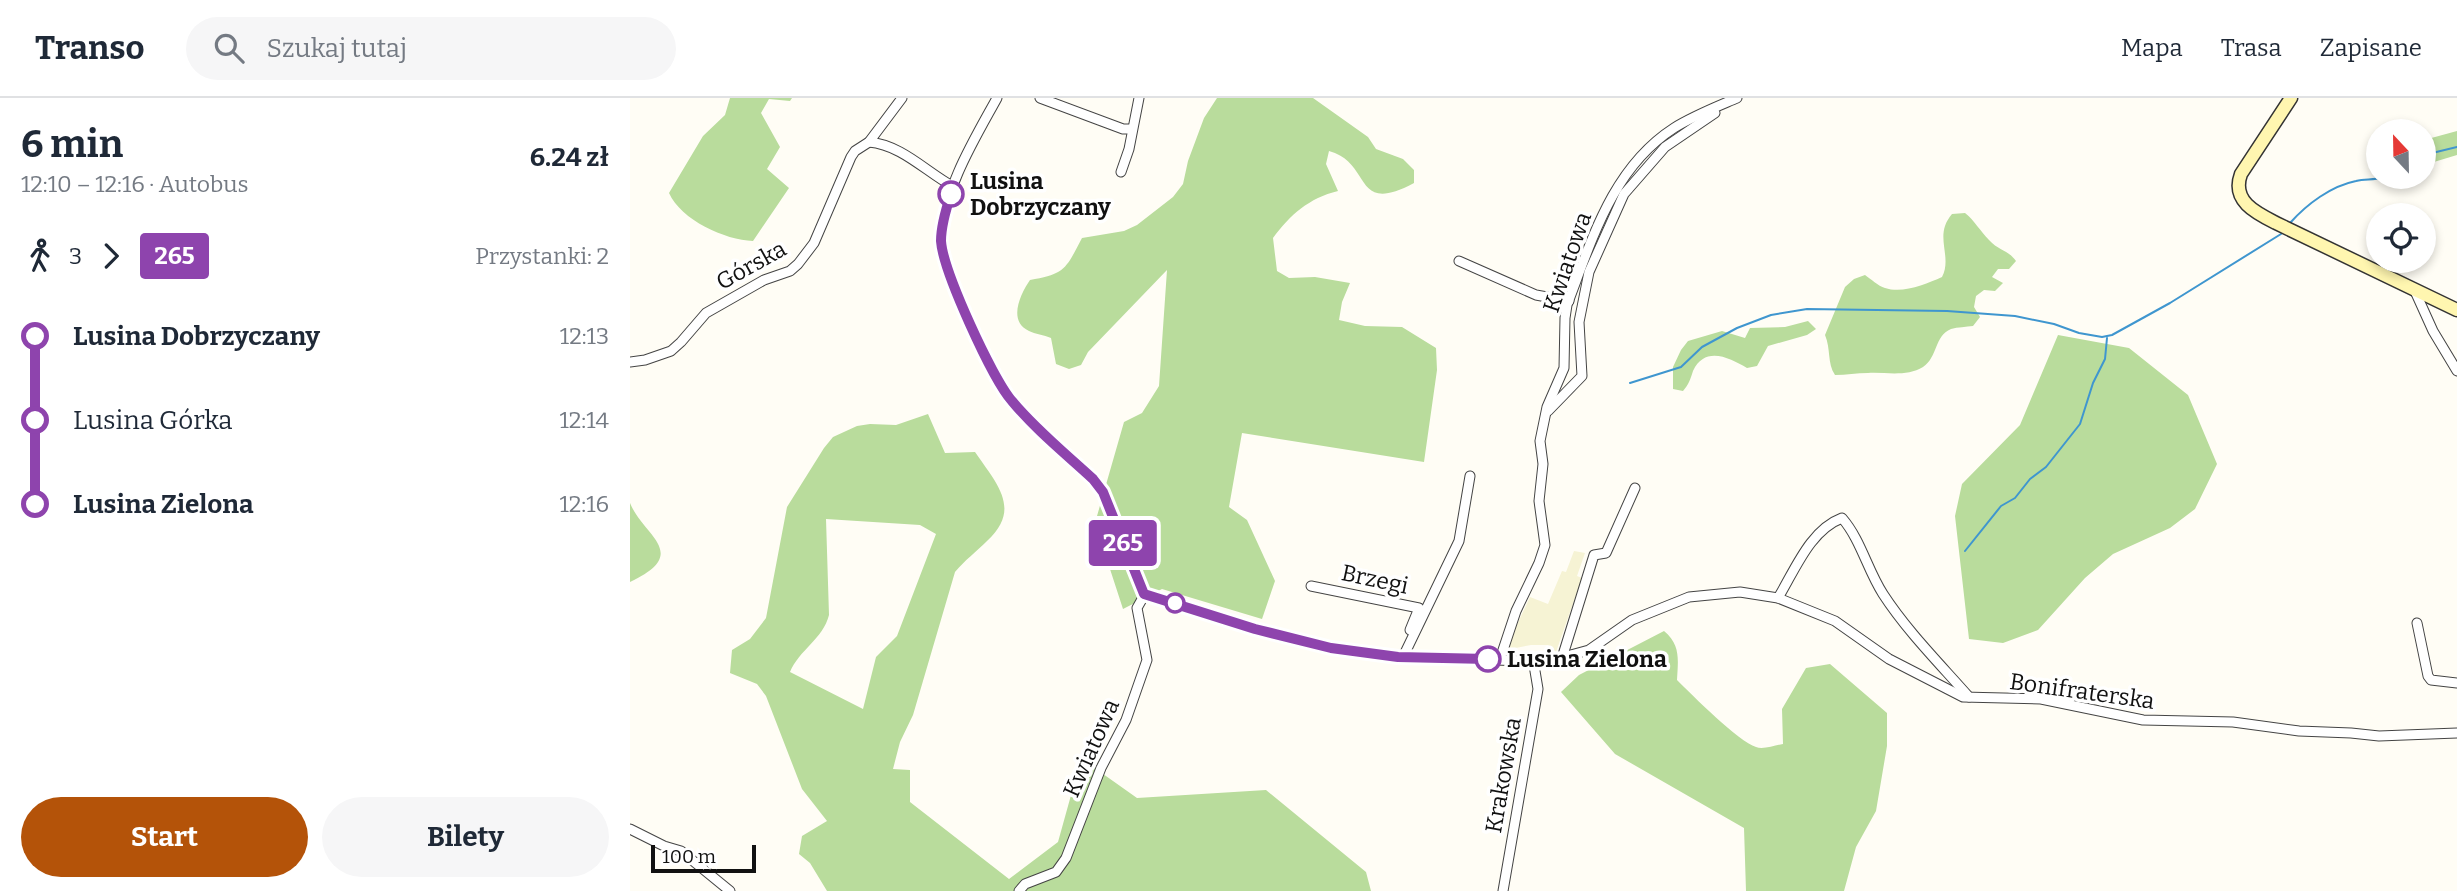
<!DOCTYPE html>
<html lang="pl">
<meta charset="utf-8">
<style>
body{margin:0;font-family:Bitter,serif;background:#f6f6f7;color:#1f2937;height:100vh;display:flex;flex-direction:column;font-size:26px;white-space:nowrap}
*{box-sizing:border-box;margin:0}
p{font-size:23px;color:#747a83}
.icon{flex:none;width:38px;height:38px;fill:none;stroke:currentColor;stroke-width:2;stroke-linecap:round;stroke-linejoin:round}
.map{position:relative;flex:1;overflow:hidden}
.drawer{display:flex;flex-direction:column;background:#fff;width:630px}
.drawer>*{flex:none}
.badge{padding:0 14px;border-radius:5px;font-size:24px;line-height:46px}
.needle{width:46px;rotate:338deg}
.buttons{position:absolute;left:1736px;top:21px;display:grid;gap:14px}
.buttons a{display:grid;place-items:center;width:70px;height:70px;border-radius:50%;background:#fff;box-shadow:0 4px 10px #0003;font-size:35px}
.scale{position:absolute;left:21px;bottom:18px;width:105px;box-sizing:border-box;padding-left:7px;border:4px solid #111;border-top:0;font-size:19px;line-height:24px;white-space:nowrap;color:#111;-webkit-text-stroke:5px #fff;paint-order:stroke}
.map>.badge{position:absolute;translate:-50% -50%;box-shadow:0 0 0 4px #fff}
.legs{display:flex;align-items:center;gap:10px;height:77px;padding:0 21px;font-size:23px}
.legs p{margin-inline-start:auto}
.headline{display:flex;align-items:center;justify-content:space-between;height:119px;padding:0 21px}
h1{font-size:38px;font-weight:700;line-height:52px}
.action{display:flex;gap:14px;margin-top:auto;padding:14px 21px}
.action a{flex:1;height:80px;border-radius:42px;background:#b45309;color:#fff;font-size:28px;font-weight:700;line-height:80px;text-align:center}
.action a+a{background:#f6f6f7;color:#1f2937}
ul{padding:0 21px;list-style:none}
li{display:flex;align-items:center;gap:24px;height:84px;font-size:26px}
li i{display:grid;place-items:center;width:10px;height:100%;margin:0 9px;background:currentColor}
li i::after{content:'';width:18px;height:18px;margin:-9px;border:5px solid;border-radius:50%;background:#fff}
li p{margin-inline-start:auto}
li:first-child i{background:linear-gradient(#0000 50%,currentColor 0)}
li:last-child i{background:linear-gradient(currentColor 50%,#0000 0)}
header{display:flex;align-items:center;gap:42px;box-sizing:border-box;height:98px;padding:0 35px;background:#fff;border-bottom:2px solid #e0e1e3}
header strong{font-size:33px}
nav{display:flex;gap:38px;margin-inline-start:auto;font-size:24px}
.search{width:490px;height:63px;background:#f6f6f7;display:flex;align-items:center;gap:18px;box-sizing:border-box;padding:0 24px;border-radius:38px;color:#747a83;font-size:26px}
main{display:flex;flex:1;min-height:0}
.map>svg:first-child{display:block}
.farmland{fill:#f6f3d4}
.forest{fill:#b9dc9c;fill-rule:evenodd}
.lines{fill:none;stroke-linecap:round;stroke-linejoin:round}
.stream{stroke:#3f96cf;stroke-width:2}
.street-casing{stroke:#444;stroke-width:11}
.secondary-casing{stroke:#333;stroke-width:15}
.street{stroke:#fff;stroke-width:9}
.secondary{stroke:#fff6b0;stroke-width:12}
.line-1-casing{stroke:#fff;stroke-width:16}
.line-1{stroke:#8e44ad;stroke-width:10}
.stop-1-dot{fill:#fff;stroke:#8e44ad;stroke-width:3.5}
.labels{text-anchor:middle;stroke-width:7;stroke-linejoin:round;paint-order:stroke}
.stop-label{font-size:23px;font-weight:bold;fill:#111;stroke:#fff;text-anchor:start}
.street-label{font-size:23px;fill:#111;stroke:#fff}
</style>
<header>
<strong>Transo</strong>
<div class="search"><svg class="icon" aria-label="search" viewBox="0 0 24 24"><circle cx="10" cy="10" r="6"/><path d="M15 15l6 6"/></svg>Szukaj tutaj</div>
<nav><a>Mapa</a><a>Trasa</a><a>Zapisane</a></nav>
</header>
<main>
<section class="drawer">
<div class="headline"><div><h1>6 min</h1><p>12:10 – 12:16 · Autobus</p></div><b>6.24 zł</b></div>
<div class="legs"><svg class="icon" aria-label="walk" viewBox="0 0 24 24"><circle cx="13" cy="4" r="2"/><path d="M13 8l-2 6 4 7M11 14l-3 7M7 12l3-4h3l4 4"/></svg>3<svg class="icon" aria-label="forward" viewBox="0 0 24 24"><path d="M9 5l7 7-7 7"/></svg><b class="badge" style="background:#8e44ad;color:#fff">265</b><p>Przystanki: 2</p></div>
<ul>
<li><i style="color:#8e44ad"></i><b>Lusina Dobrzyczany</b><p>12:13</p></li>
<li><i style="color:#8e44ad"></i><span>Lusina Górka</span><p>12:14</p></li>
<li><i style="color:#8e44ad"></i><b>Lusina Zielona</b><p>12:16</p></li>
</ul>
<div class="action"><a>Start</a><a>Bilety</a></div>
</section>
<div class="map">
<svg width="1827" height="793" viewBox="0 0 1827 793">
<rect width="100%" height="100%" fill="#fffdf5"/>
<polygon class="farmland" points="944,453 955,455 947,478 952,480 926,554 918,547 901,547 875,552 900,499 918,506 932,473 936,474"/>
<g class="forest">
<path d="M 100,0 L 162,0 L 160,3 L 139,1 L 131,15 L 150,49 L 137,71 L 159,90 L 123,143 C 95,142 51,122 39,95 L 73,38 L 95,17 Z"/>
<path d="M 587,0 L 683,0 L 738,39 L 746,51 L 773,61 L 784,72 L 784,85 C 722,118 743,65 699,53 L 696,66 L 708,93 C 679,100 660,117 643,140 L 647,173 L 659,180 L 685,179 L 720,185 L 712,204 L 709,222 L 735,228 L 772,229 L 806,250 L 807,272 L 794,364 L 612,335 L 599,409 L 617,422 L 645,483 L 632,521 L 532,491 L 493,511 L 465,425 L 494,324 L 512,315 L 529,288 L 537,172 L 458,254 L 451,267 L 439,271 L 426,266 L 421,240 C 414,237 405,236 399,233 C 377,223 391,195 400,182 C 436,176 436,170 452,140 L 494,133 L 507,127 L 543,99 L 553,86 L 558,63 L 574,20 Z"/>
<polygon points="1827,33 1827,57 1794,67 1794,42"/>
<path d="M 1335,115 C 1345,123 1350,133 1359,142 C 1369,153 1377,151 1386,163 L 1379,171 L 1368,171 L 1362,179 L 1373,185 L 1365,193 L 1354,192 L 1346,198 L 1344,209 L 1350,219 L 1343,228 C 1336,229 1328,229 1321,231 C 1304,238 1308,259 1293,269 C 1277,279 1256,274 1238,275 C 1227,275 1216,277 1205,277 C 1197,265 1201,251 1195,237 L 1215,189 L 1224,181 L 1235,177 C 1241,181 1248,188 1255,190 C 1273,196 1296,186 1312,179 C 1323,158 1303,138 1322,116 Z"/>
<path d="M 1178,223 L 1186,231 L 1177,237 L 1138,248 L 1127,268 L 1117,270 C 1100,260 1075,247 1063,273 C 1060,282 1059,286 1053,293 L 1043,291 L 1043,269 L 1051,252 L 1058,243 L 1092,233 L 1115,240 L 1120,230 L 1155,229 Z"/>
<polygon points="1428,237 1499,250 1558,297 1587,366 1565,411 1540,430 1483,456 1455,480 1408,532 1373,545 1339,541 1325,418 1332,386 1390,327"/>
<path d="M 298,316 L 315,355 L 345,354 C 367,386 392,411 357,443 C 346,454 335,462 325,474 L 283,617 L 270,644 L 263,671 L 280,672 L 280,704 L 379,781 L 428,744 L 443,690 L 459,666 L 507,700 L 636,692 L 736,774 L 741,793 L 197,793 L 180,765 L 169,756 L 172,738 L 197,723 L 172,691 L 136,598 L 127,586 L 100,575 L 102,552 L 120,541 L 136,520 L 157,409 L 194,350 L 203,339 L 227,328 L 240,326 L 266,327 ZM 196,421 L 290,427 L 306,436 L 267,538 L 246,559 L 233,611 L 160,574 C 169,552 193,541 199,517 Z"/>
<path d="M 0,405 C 13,438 62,455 0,484 Z"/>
<path d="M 1034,533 C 1051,547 1048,562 1047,582 C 1062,597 1109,644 1126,649 C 1133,652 1145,647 1153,646 L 1152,611 L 1176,570 L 1200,566 L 1257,615 L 1257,648 L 1246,713 L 1226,749 L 1214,793 L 1116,793 L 1114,730 L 985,656 L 931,594 L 949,577 Z"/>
</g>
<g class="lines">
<g class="stream">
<polyline points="1794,57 1827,49"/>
<path d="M 1660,125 C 1677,106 1701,88 1726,83 C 1736,80 1743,83 1753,79"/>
<polyline points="1000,285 1051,269 1072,249 1107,230 1141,217 1177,211 1317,213 1385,218 1424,226 1449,235 1472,239 1482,237 1540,205 1651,136"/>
<polyline points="1335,453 1371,408 1385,400 1400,381 1416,369 1450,326 1463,285 1475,261 1477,240"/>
</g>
<g class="street-casing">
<g id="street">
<path d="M 367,0 C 344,42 314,90 312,138 C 310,166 362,281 382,304 C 407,331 436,356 463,381 L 473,394 L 515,496 L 625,531 L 701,550 L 768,559 L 897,563 L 904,567"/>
<polyline points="410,0 493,31 502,31"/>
<path d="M 239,44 C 272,47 296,74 324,89"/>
<polyline points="491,74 499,51 509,0"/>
<polyline points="829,163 906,197 939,203"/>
<polyline points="1784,191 1803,233 1827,273"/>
<polyline points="0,264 15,262 41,253 51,244 76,215 134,182 160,173 168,166 184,145 221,59 225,53 239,44 272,0"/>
<polyline points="918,313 952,278 949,224 959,174 994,96 1035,49 1085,15"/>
<polyline points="681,488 789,510 780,532"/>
<path d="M 1148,500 C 1165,472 1180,432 1212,420 C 1231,442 1237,471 1253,496 C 1277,533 1310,566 1339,599"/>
<polyline points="1787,525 1798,578 1801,582 1827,585"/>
<polyline points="773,559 829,443 840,378"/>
<polyline points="932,560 964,457 976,455 1005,390"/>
<path d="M 870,561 L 886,513 L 909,465 L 915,447 L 909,403 L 913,366 L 910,343 L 917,309 L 934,270 L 935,220 L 937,207 C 962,142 982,70 1044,30 C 1063,18 1086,9 1107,0"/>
<polyline points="904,567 959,552 1002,522 1059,499 1110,494 1148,500 1205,523 1259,561 1333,599 1411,601 1513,622 1603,624 1669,633 1721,635 1749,638 1827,635"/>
<polyline points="0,731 34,748 51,753 100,793"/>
<polyline points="389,793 395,786 426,774 436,760 471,670 496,622 517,562 507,510 515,496"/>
<polyline points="873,793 908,591 904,567"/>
</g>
</g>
<g class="secondary-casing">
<path id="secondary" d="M 1661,0 L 1611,76 C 1601,103 1626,115 1646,125 L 1827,212"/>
</g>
<use href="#street" class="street"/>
<use href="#secondary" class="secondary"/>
</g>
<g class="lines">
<g class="line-1-casing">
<path id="line-1" d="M 321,96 C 316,111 311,127 311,143 C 313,173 362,280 382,303 C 406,332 436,356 463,381 L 473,394 L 514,496 L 625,531 L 701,550 L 768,559 L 858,561"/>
</g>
<use href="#line-1" class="line-1"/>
</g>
<g class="stop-1-dot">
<circle cx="321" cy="96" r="12"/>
<circle cx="545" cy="505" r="9"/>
<circle cx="858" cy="561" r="12"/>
</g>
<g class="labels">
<g class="stop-label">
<text x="340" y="91">Lusina<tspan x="340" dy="26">Dobrzyczany</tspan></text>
<text x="877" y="569">Lusina Zielona</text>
</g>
<g class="street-label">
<text transform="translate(937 164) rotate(-71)" y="8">Kwiatowa</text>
<text transform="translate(121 167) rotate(-29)" y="8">Górska</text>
<text transform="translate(745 481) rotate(12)" y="8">Brzegi</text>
<text transform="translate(1452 593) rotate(8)" y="8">Bonifraterska</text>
<text transform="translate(461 650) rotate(-66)" y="8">Kwiatowa</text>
<text transform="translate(873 677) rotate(-80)" y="8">Krakowska</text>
</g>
</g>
</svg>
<div class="buttons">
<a><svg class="needle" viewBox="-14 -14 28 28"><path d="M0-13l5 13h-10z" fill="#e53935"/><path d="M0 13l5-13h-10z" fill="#747a83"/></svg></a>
<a><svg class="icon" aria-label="locate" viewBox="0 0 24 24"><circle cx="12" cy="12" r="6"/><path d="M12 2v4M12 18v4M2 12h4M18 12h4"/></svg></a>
</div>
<div class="scale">100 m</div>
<b class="badge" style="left:493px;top:445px;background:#8e44ad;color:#fff">265</b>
</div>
</main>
